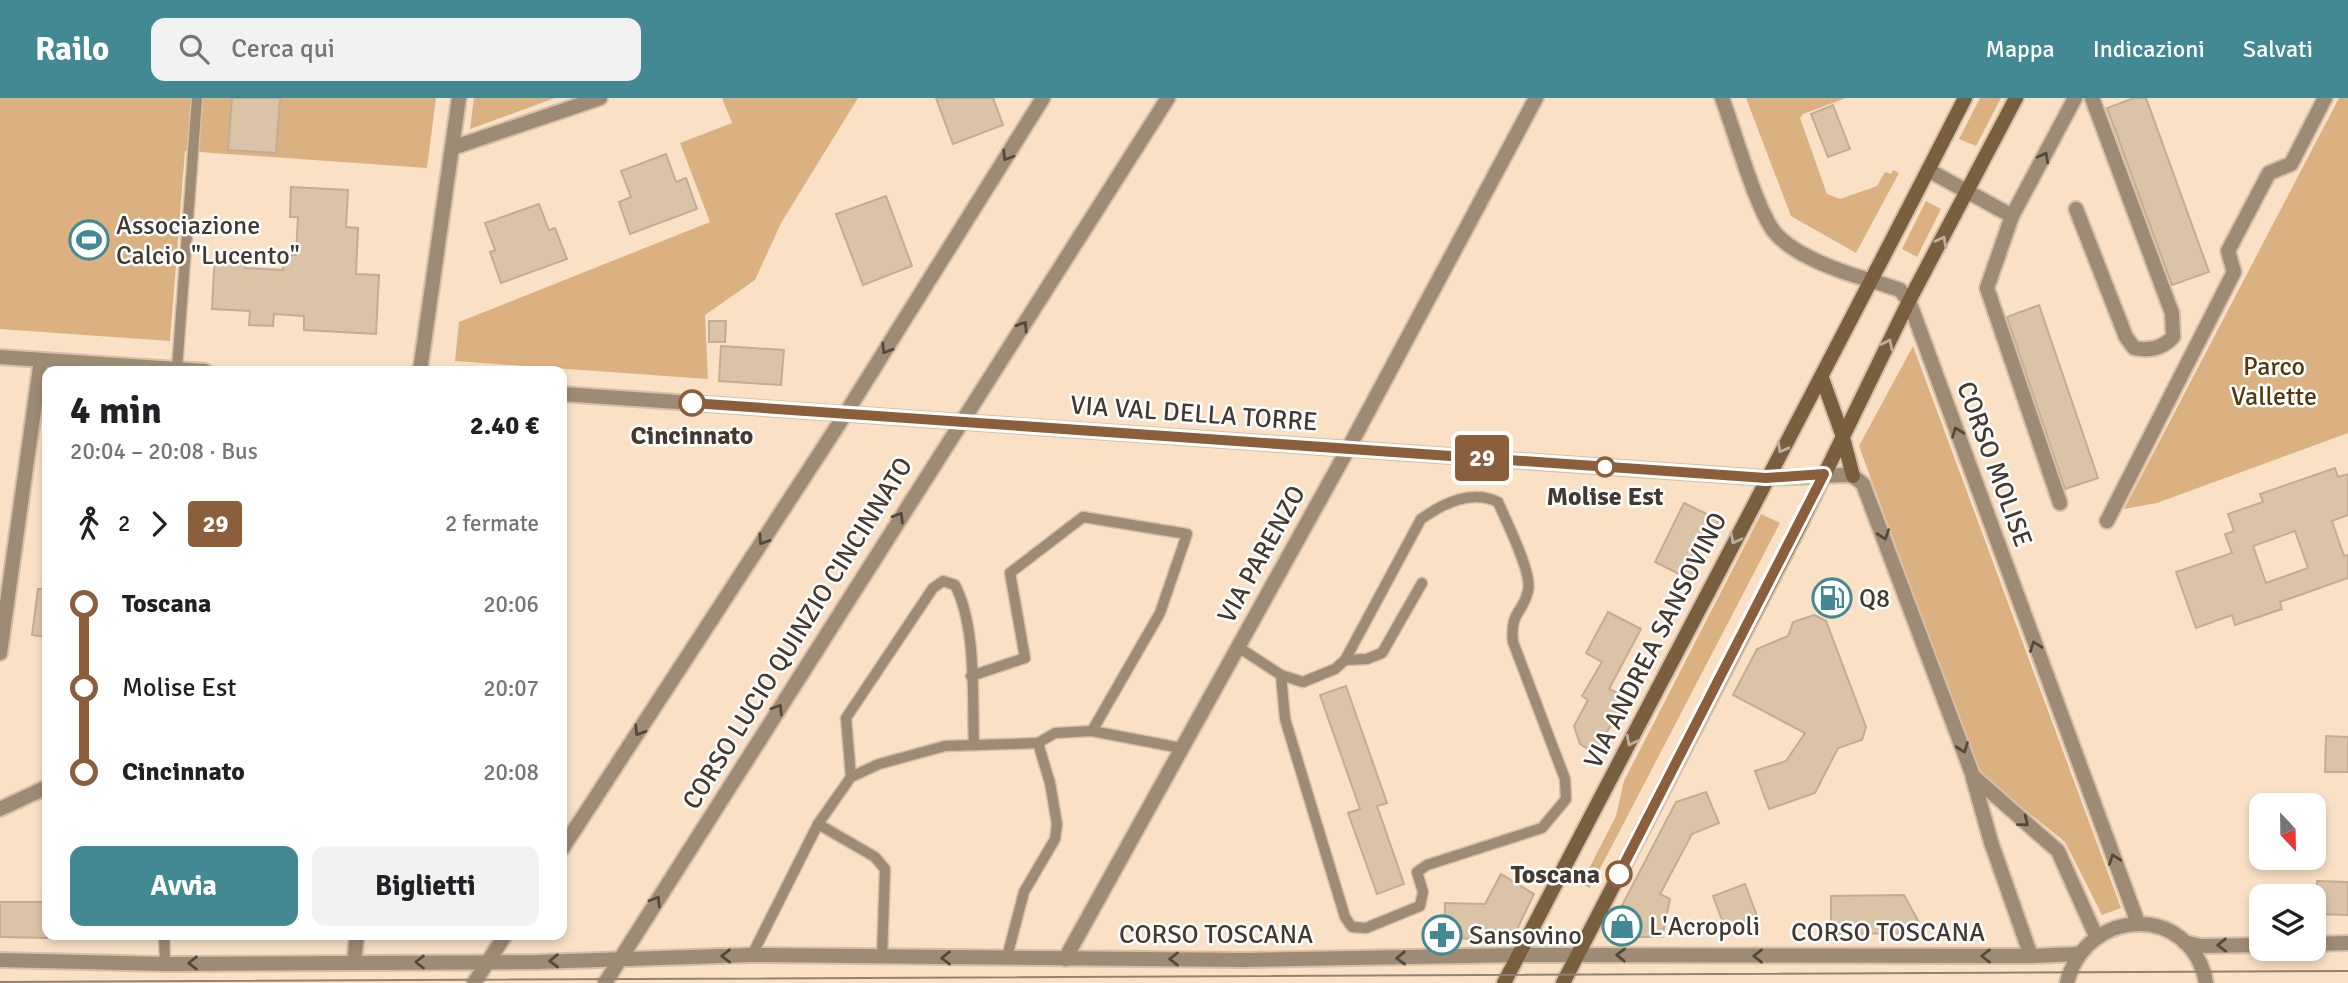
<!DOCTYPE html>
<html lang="it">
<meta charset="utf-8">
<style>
body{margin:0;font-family:Signika,sans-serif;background:#f2f2f2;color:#202124;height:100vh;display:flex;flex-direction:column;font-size:26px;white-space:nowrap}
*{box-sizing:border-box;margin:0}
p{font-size:23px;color:#757577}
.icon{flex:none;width:38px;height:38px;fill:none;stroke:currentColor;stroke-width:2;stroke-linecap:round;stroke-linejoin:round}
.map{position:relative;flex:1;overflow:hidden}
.panel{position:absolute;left:42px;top:268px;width:525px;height:574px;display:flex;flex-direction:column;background:#fff;border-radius:14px;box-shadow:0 4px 10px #0003}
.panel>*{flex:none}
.badge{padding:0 14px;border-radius:5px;font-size:24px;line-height:46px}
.needle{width:46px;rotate:158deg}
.fabs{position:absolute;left:2249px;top:695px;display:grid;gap:14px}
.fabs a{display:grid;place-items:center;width:77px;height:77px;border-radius:14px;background:#fff;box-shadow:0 4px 10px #0003;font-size:35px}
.map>.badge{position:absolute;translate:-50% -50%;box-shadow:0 0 0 4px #fff}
.legs{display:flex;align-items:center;gap:10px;height:77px;padding:0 28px;font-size:23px}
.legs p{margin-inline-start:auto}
.summary{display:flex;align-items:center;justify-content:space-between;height:119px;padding:0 28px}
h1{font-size:38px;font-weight:800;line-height:52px}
.action{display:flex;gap:14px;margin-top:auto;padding:14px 28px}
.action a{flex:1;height:80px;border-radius:14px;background:#438994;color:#fff;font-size:28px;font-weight:800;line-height:80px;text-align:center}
.action a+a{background:#f2f2f2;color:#202124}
ul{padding:0 28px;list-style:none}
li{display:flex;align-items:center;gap:24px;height:84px;font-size:26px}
li i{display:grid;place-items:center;width:10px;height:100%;margin:0 9px;background:currentColor}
li i::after{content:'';width:18px;height:18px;margin:-9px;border:5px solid;border-radius:50%;background:#fff}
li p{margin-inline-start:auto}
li:first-child i{background:linear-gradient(#0000 50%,currentColor 0)}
li:last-child i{background:linear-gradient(currentColor 50%,#0000 0)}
header{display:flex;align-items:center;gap:42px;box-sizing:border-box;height:98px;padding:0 35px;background:#438994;color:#fff}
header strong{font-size:33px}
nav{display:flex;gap:38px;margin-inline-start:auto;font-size:24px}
.search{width:490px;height:63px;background:#f2f2f2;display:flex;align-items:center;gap:18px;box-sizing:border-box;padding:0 24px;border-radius:14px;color:#757577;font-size:26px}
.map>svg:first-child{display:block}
.green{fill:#dbb181}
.building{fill:#dbc3a8;stroke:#c3ac91;stroke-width:2;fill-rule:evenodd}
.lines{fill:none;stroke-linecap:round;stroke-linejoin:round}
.service-casing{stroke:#d5bfa8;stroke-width:13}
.minor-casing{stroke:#d5bfa8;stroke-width:18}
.tertiary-casing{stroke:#d5bfa8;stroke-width:18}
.secondary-casing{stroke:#d5bfa8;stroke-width:18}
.service{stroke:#9e8b75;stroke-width:10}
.minor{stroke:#9e8b75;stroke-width:14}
.tertiary{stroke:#9e8b75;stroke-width:14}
.secondary{stroke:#7a5f3f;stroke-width:14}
.tram{stroke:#938270;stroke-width:2}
.oneway{stroke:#55493c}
.oneway2{stroke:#bcaf9f}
.line-1-casing{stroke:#fff;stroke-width:16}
.line-1{stroke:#8b5e3c;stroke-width:10}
.stop-1-dot{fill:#fff;stroke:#8b5e3c;stroke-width:3.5}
.labels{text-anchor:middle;stroke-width:5;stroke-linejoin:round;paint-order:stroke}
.poi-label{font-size:26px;fill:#43392e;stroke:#fff;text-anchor:start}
.park-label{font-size:26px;fill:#56380e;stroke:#fff}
.street-label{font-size:26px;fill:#43392e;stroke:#fff}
.stop-label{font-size:26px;font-weight:bold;fill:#43392e;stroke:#fff}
</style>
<header>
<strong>Railo</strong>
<div class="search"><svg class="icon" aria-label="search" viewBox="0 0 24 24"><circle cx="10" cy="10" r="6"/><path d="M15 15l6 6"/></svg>Cerca qui</div>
<nav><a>Mappa</a><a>Indicazioni</a><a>Salvati</a></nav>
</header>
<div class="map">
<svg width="2348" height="885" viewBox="0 0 2348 885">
<rect width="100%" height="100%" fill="#fae1c6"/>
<g class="green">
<polygon points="0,0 436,0 427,70 185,53 170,243 0,231"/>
<polygon points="474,0 555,0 470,31"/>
<polygon points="722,0 858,0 781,125 755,182 705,217 708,281 455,263 459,224 710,124 680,45 732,25"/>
<polygon points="1746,0 1846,0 1803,16 1800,20 1827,96 1840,101 1877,88 1885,74 1891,76 1893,72 1899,75 1856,155 1791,118"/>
<polygon points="1980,0 2001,0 1976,48 1959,41"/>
<polygon points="2339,0 2348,0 2348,335 2157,405 2124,411"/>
<polygon points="1926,103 1941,111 1917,159 1902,151"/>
<polygon points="1913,248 2121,810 2102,817 2065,744 1980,676 1859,348"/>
<polygon points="1761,416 1780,425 1590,790 1581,786 1616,718 1624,683"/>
</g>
<g class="building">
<polygon points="232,0 280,0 276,55 228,52"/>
<polygon points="936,0 993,0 1003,27 953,46"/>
<polygon points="2134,0 2146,0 2209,174 2172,187 2107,10"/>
<polygon points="1833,7 1850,51 1828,59 1811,16"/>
<polygon points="666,56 676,84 686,80 697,111 630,136 619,104 631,99 621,73"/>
<polygon points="291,89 348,92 346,129 358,130 356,176 379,177 376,236 304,232 304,218 274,216 273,228 249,227 250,213 212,211 215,155 246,157 245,170 283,172 284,157 296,157 298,119 290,119"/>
<polygon points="886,98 912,168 863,187 836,116"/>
<polygon points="539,106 549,132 555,130 567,161 501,185 490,154 495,152 485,125"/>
<polygon points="2039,207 2098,380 2065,391 2007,219"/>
<polygon points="709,223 726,223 725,244 709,244"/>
<polygon points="721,248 784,252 781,287 719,283"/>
<path d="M 2335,370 L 2338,379 L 2348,376 L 2348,417 L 2332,423 L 2344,458 L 2348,457 L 2348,480 L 2280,504 L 2282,511 L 2235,527 L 2232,517 L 2196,530 L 2176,474 L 2232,455 L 2225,436 L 2234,433 L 2228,416 L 2263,404 L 2260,396 ZM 2295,433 L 2308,470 L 2266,485 L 2253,448 Z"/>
<polygon points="1684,405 1719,422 1689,481 1655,464"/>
<polygon points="38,491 47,491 47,539 32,537"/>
<polygon points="1608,514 1641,531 1609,591 1627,599 1595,655 1580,646 1574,628 1588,602 1582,598 1602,564 1586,555"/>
<polygon points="1814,517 1826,523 1866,629 1862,642 1838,650 1815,695 1769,711 1755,673 1786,663 1805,635 1733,597 1757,551 1788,538 1793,524"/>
<polygon points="1346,588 1387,705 1377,708 1404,786 1377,796 1348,715 1360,711 1320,597"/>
<polygon points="2326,638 2348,639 2348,674 2325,674"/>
<polygon points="1706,694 1719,725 1692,736 1660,796 1670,801 1662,839 1624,839 1614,823 1676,704"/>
<polygon points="1501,776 1534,796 1512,842 1444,840 1445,805 1485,806"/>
<polygon points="2317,783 2348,784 2348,817 2316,816"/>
<polygon points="1745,786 1757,818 1725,830 1713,798"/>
<polygon points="1904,797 1921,828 1914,835 1831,836 1831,798"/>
<polygon points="0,804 47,804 47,840 0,839"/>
</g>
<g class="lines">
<g class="service-casing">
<g id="service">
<polyline points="177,271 197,0"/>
<path d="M 1238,549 L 1281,577 L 1285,621 L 1345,819 L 1352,829 L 1366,830 L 1420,808 L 1423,794 L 1417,774 L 1427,767 L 1542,730 L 1566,701 L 1565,681 L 1513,544 C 1510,513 1522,517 1528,493 C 1533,476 1506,423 1498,404 C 1472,391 1444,405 1421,421 L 1345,562 L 1335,571 L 1303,584 L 1281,577"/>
<polyline points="1345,562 1367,561 1382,555 1422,485"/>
<polyline points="971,578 1025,560 1010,475 1083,419 1187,436 1160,515 1092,633 1181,650"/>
<polyline points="1038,645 1055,635 1092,633"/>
<path d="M 851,679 L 846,620 L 933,490 L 943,483 L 955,487 C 977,530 972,599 974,647"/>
<polyline points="818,726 875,759 885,771 882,860"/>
<polyline points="164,836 165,866"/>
<polyline points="752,857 818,726 851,679 879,666 945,648 1038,645 1050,685 1057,726 1055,741 1024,794 1007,859"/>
</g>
</g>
<g class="minor-casing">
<g id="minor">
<path d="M 1722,0 C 1734,31 1757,115 1776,136 C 1797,159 1844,175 1873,183"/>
<polyline points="452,50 600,0"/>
<polyline points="1928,72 2012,118"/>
<path d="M 2076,111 L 2126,239 L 2134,250 C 2149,253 2162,251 2173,239 L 2172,215 L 2092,0"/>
<polyline points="0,259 205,273"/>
<polyline points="420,273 459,0"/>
<polyline points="562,296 1766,380"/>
<polyline points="2060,405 1987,190 2012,118 2075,0"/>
<polyline points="2107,423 2234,174 2228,153 2269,75 2291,66 2325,0"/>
<polyline points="0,555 41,262"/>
<polyline points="0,711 47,689"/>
<polyline points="562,751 846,315 1043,0"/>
<polyline points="1065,861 1348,351 1536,0"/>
<polyline points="354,864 357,836"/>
<polyline points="474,885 506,836"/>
<polyline points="605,885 1168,0"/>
</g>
</g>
<g class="tertiary-casing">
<g id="tertiary">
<polyline points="1873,183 1900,192 1909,203 2138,825"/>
<polyline points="1766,380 1846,377 1853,378 1863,386 1973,678 2058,753 2096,838"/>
<polyline points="1973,680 1991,744 2031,858"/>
<polyline points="2184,844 2200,848 2261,847"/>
<polyline points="2314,846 2348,845"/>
<polyline points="0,862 165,866 536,864 752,857 1244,862 1519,857 2031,858 2079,856"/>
<path d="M 2067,885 C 2086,808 2192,805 2206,885"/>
</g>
</g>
<g class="secondary-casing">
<g id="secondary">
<polyline points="1822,280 1842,336 1853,378"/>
<path d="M 1504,885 C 1657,590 1814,296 1965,0"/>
<polyline points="1563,885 1799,429 1909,203 2016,0"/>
</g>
</g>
<use href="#service" class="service"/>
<use href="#minor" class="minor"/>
<use href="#tertiary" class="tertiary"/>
<use href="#secondary" class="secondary"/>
<polyline class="tram" points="0,884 2348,873"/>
</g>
<defs><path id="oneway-chevron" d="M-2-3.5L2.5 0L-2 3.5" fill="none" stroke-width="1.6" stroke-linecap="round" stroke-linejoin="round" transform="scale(1.75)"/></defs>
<g class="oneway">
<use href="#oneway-chevron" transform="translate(1007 58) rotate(122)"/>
<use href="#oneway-chevron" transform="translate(2044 59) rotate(-62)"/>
<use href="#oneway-chevron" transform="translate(1023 228) rotate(-57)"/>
<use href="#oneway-chevron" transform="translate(886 251) rotate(122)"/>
<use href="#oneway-chevron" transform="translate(1957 334) rotate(-110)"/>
<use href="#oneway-chevron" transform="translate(899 419) rotate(-58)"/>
<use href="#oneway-chevron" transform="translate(1884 437) rotate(70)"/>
<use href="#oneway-chevron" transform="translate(763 442) rotate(123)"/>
<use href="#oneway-chevron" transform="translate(2035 548) rotate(-110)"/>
<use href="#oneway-chevron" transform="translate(778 611) rotate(-58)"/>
<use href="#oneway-chevron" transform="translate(639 633) rotate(123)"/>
<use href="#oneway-chevron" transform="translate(1963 650) rotate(70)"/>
<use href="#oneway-chevron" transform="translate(2024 724) rotate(39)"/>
<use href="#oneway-chevron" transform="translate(2114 761) rotate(-110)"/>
<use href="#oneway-chevron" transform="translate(656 803) rotate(-58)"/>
<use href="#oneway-chevron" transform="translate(2222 847) rotate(179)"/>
<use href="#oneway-chevron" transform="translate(1621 857) rotate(-179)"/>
<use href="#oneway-chevron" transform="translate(726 858) rotate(179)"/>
<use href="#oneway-chevron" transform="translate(1758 858) rotate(-180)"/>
<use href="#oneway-chevron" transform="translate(1986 858) rotate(-180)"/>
<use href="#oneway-chevron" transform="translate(946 860) rotate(179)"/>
<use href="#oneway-chevron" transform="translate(1401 860) rotate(179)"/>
<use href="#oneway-chevron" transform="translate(1174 861) rotate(-180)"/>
<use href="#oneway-chevron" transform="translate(554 863) rotate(178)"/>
<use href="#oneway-chevron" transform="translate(420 864) rotate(180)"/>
<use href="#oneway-chevron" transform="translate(193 865) rotate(180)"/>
</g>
<g class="oneway2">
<use href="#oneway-chevron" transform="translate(1942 143) rotate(-62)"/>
<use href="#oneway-chevron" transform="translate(1888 246) rotate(-64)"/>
<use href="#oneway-chevron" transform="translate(1782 350) rotate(119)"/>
<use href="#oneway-chevron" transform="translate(1735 441) rotate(117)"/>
<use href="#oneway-chevron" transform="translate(1631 643) rotate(117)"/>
</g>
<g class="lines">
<g class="line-1-casing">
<polyline id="line-1" points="692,305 1766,380 1824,376 1619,776"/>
</g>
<use href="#line-1" class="line-1"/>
</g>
<defs>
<g id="stadium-ring" transform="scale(2.0125)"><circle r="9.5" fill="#fff" stroke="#438994" stroke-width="1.5"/><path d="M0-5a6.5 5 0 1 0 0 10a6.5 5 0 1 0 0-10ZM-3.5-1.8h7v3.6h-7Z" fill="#438994"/></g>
<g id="fuel-ring" transform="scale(2.0125)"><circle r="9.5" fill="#fff" stroke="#438994" stroke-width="1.5"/><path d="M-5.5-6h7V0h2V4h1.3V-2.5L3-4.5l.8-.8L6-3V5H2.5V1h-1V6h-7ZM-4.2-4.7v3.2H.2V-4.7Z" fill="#438994"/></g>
<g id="shop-ring" transform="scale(2.0125)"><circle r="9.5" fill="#fff" stroke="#438994" stroke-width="1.5"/><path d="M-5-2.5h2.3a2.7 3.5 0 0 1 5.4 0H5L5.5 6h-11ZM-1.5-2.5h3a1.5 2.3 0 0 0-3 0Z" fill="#438994"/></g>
<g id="pharmacy-ring" transform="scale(2.0125)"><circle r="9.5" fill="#fff" stroke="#438994" stroke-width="1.5"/><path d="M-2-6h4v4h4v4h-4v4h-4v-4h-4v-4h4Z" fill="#438994"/></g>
</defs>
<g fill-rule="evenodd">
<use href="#stadium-ring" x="89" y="142"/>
<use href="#fuel-ring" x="1832" y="500"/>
<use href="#shop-ring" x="1622" y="828"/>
<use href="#pharmacy-ring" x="1442" y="837"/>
</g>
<g class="stop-1-dot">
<circle cx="692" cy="305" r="12"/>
<circle cx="1605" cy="369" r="9"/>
<circle cx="1619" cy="776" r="12"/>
</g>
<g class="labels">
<g class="poi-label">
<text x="116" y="136">Associazione<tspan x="116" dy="30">Calcio "Lucento"</tspan></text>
<text x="1859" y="509">Q8</text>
<text x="1649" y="837">L'Acropoli</text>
<text x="1469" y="846">Sansovino</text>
</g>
<g class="park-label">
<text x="2274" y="277">Parco<tspan x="2274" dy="30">Vallette</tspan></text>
</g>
<g class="street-label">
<text transform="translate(1194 315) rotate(4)" y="9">VIA VAL DELLA TORRE</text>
<text transform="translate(1995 366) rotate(70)" y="9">CORSO MOLISE</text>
<text transform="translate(1261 456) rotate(-61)" y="9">VIA PARENZO</text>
<text transform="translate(797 535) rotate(-58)" y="9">CORSO LUCIO QUINZIO CINCINNATO</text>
<text transform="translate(1655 542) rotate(-63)" y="9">VIA ANDREA SANSOVINO</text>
<text x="1888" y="843">CORSO TOSCANA</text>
<text x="1216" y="845">CORSO TOSCANA</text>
</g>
<g class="stop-label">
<text x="692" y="346">Cincinnato</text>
<text x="1605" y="407">Molise Est</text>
<text x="1600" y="785" text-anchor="end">Toscana</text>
</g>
</g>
</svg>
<div class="fabs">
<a><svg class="needle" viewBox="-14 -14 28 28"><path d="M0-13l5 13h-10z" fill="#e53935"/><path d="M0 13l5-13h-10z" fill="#757577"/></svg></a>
<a><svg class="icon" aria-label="layers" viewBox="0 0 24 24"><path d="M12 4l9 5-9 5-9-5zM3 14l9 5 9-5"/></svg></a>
</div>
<b class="badge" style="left:1482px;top:360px;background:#8b5e3c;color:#fff">29</b>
<section class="panel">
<div class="summary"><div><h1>4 min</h1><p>20:04 – 20:08 · Bus</p></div><b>2.40 €</b></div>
<div class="legs"><svg class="icon" aria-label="walk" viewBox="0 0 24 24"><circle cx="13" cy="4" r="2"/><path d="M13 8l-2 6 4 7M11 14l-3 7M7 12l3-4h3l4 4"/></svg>2<svg class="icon" aria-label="forward" viewBox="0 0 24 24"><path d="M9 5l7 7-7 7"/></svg><b class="badge" style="background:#8b5e3c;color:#fff">29</b><p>2 fermate</p></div>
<ul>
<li><i style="color:#8b5e3c"></i><b>Toscana</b><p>20:06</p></li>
<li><i style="color:#8b5e3c"></i><span>Molise Est</span><p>20:07</p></li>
<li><i style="color:#8b5e3c"></i><b>Cincinnato</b><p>20:08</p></li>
</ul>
<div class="action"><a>Avvia</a><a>Biglietti</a></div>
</section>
</div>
